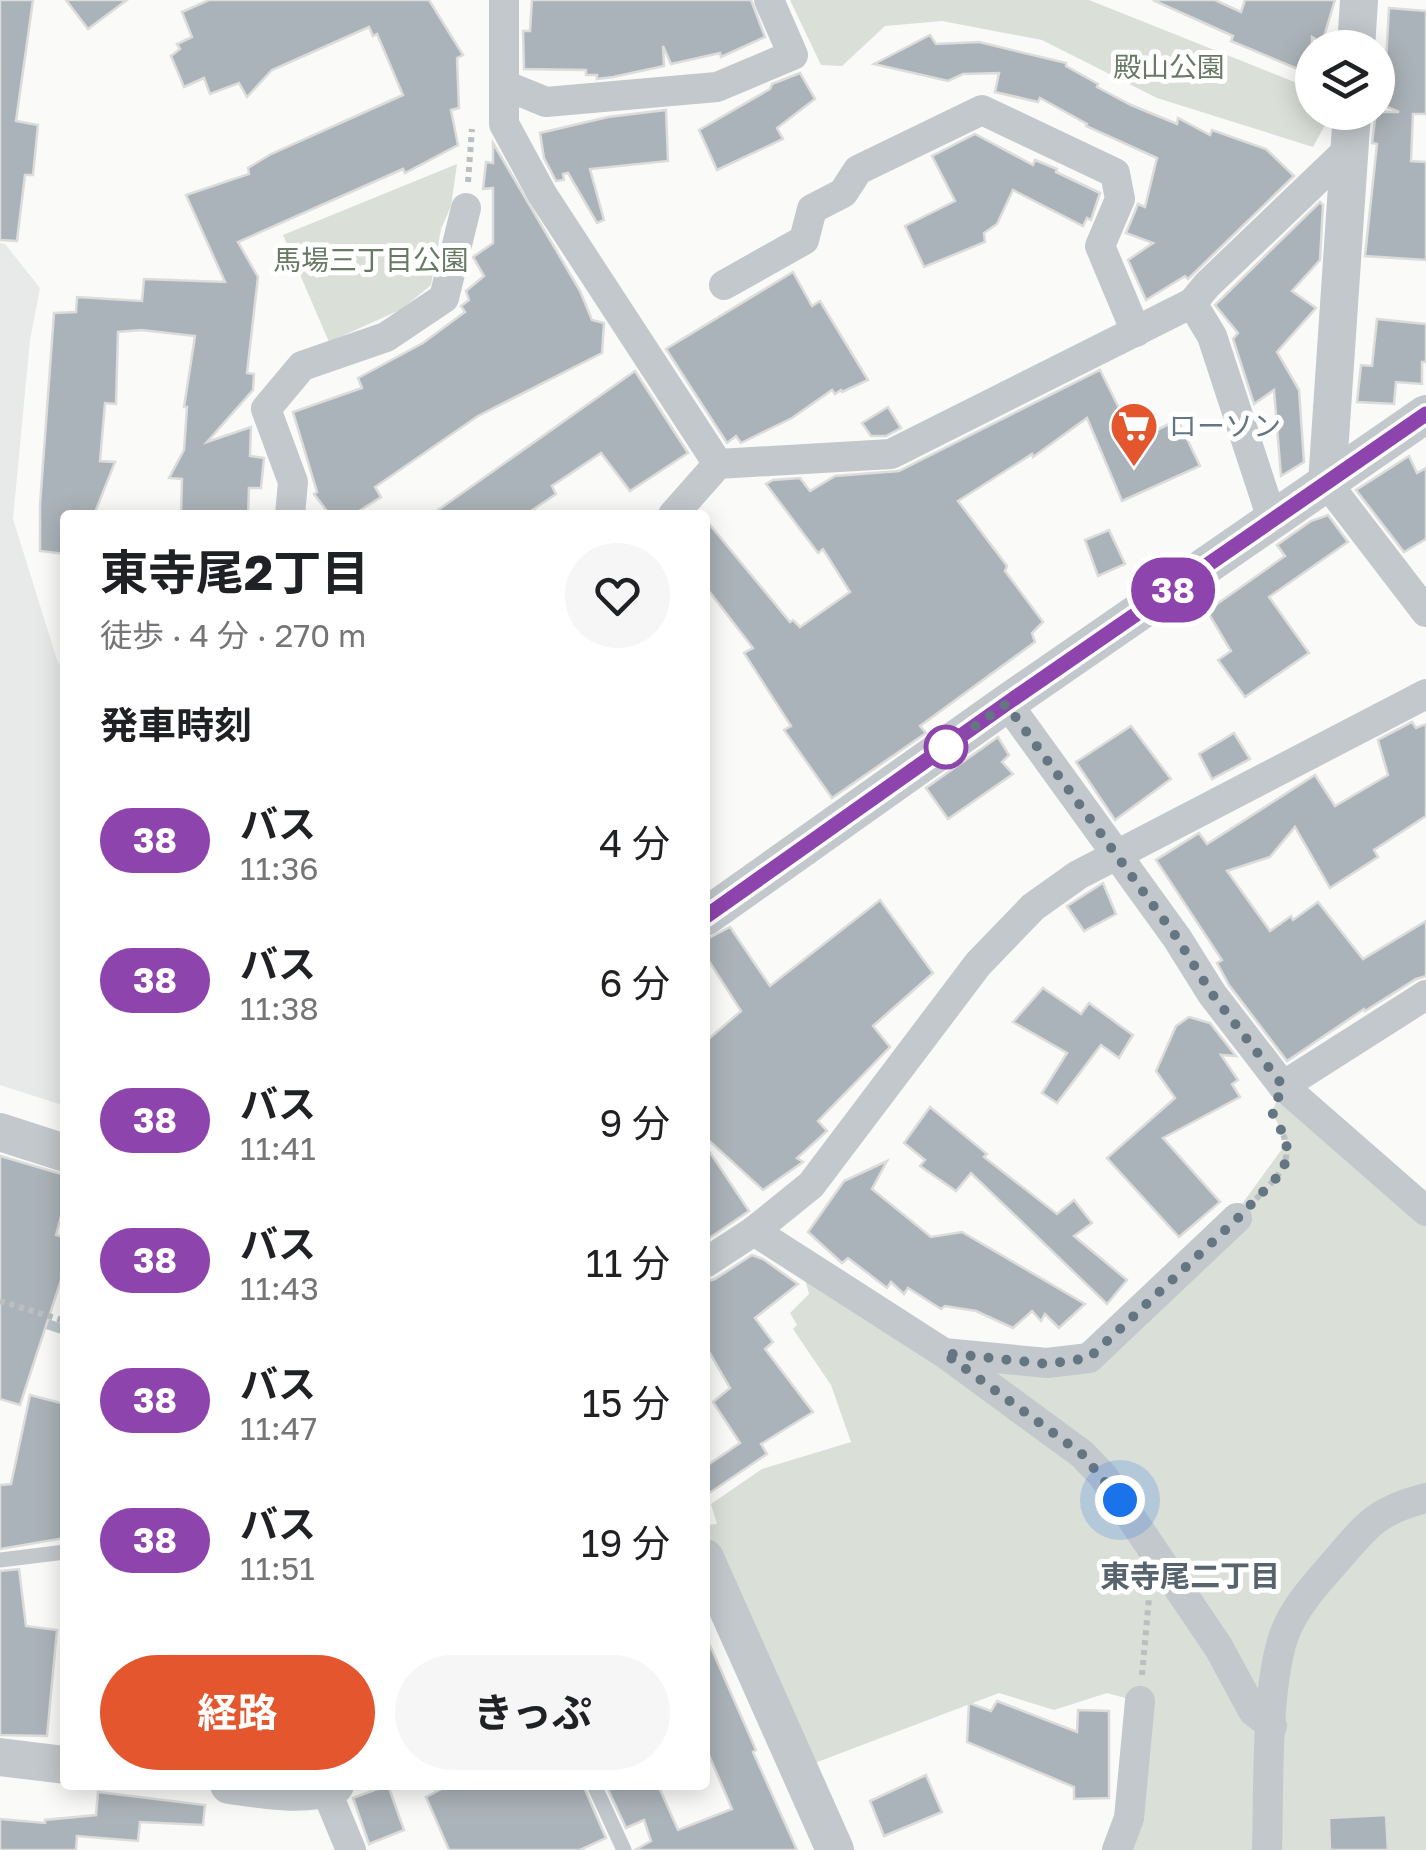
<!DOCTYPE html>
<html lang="ja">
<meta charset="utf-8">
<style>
body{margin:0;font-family:"Golos Text","Noto Sans JP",sans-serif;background:#f6f6f6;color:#202124;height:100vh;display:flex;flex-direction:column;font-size:38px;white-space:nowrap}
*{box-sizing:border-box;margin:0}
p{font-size:32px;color:#757577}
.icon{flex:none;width:55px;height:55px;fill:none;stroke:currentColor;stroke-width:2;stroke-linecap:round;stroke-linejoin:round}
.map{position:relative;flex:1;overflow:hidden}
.side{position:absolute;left:60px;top:510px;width:650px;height:1280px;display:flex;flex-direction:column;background:#fff;border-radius:10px;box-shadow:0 5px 25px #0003}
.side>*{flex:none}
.badge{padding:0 20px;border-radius:32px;font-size:35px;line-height:65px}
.fabs{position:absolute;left:1295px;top:30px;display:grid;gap:20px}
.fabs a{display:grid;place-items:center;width:100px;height:100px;border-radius:50%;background:#fff;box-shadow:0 5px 25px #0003;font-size:50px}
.you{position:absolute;width:50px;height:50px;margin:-25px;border:8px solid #fff;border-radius:50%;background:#1a73e8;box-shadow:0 0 0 15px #1a73e833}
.map>.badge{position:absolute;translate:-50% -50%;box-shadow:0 0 0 5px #fff}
h2{padding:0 40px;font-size:38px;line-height:90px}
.round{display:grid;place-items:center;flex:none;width:105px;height:105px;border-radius:52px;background:#f6f6f6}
.head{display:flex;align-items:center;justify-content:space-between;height:170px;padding:0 40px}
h1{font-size:48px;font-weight:700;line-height:75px}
.cta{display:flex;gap:20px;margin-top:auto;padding:20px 40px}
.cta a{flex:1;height:115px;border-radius:60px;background:#e4572e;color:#fff;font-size:40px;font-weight:700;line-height:115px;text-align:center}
.cta a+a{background:#f6f6f6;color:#202124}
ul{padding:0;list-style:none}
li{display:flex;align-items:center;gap:30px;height:140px;padding:0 40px}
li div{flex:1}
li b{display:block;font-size:38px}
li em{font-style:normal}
li .badge{min-width:110px;font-weight:700;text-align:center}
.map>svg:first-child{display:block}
.built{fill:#e8e9e9}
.green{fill:#dadfd7}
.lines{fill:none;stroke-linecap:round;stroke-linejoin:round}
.stream{stroke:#bbc7cb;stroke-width:10}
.building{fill:#aab3b9;stroke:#dcdcda;stroke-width:2.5}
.path{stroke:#bbbfc2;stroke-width:6;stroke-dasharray:5 5;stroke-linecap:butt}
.service{stroke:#c3c8cc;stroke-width:15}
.minor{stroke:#c3c8cc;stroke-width:30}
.tertiary{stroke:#c3c8cc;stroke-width:38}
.line-casing{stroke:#fff;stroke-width:22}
.line{stroke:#8e44ad;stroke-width:15}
.walk{stroke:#657683;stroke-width:10;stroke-dasharray:0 18}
.stop-dot{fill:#fff;stroke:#8e44ad;stroke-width:5}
.labels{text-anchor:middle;stroke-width:10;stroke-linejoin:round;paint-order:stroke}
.park-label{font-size:28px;fill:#687a64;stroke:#fff}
.poi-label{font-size:28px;fill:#657683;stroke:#fff;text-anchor:start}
.neighbourhood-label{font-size:30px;font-weight:bold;fill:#57646e;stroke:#fff}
</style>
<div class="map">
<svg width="1426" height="1850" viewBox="0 0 1426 1850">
<rect width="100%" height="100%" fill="#fafaf8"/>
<polygon class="built" points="0,243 5,244 40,288 30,340 13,519 58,663 65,668 65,1106 0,1085"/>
<g class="green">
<polygon points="790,0 1089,0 1312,89 1312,112 1325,113 1325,125 1313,147 1157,98 1042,40 942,21 885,26 842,66 821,65"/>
<polygon points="457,164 451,206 441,229 431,285 402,309 329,342 283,235"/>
<polygon points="1283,1086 1426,1211 1426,1850 1117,1850 1140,1702 1107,1693 1054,1710 999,1693 799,1769 705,1558 705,1525 717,1524 711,1504 762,1469 851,1442 831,1385 793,1329 797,1325 790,1313 809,1294 801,1264 944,1353 1069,1350 1095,1337 1242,1204 1287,1142 1272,1112"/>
</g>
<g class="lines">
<polyline class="stream" points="38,1321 65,1330"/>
</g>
<g class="building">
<polygon points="0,0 33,0 16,121 38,125 33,175 25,175 17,241 0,240"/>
<polygon points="66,0 127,0 88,29"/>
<polygon points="209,0 429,0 463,55 457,58 459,108 451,110 458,145 405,173 403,169 238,242 258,277 247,373 254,374 253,390 207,442 251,427 250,456 264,458 261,488 249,488 248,515 181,515 182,479 169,478 184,450 187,407 184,407 195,336 141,330 118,332 116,404 105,403 100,461 115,462 94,515 65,515 65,554 40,551 40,505 54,313 76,312 77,297 142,301 144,279 225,282 186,195 249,174 248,168 271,154 403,95 377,34 373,36 369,27 272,70 247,97 239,83 210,94 204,78 184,87 171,56 180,49 177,44 192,37 182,12"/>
<polygon points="532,0 751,0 765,37 721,57 720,53 671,64 663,46 664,66 613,77 597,79 597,75 586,75 586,70 524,69 523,31 530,31"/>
<polygon points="1153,0 1215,0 1241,12 1245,0 1335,0 1322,43 1312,37 1312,75 1231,41 1233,36"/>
<polygon points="1389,8 1426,11 1426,114 1413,114 1411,161 1426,162 1426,260 1365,256 1377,144 1372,143 1376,112 1399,112 1378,103 1378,77 1385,77"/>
<polygon points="930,35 936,44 979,42 1066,63 1066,66 1098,84 1097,87 1131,105 1177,124 1178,118 1210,135 1212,130 1266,149 1294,176 1188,279 1185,276 1146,300 1128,260 1153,243 1126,233 1138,204 1145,207 1157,158 1086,126 1087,124 1040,98 1038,102 995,92 999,73 963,74 948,81 874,64"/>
<polygon points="800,73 815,99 777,128 783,139 717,170 699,130 770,89 772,84"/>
<polygon points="666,110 668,161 590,169 604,220 597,223 568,173 563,174 564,180 556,181 544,158 540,133 608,117"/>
<polygon points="975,134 1033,165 1035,160 1057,169 1056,172 1100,193 1091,220 1087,218 1083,226 1013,190 997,224 984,233 985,242 924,267 905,226 955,201 932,156"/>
<polygon points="493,143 580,291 592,320 604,323 602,353 478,416 375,487 381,497 353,515 330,515 314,494 317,492 293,412 362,388 358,378 423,343 465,312 461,306 469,300 466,291 484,276 473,257 493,243 493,188 483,189 486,162 493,163"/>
<polygon points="1320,202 1323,205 1320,260 1292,291 1316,308 1277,352 1299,390 1304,462 1281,476 1274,390 1254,404 1233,339 1238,333 1215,305"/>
<polygon points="793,272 812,306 820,301 868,380 842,392 841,390 835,394 832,390 792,418 741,443 736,436 727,443 666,349"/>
<polygon points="1377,319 1426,324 1426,362 1422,362 1422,384 1396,382 1394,404 1357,402 1361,365 1372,366"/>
<polygon points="1100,370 1135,440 1178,420 1200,466 1122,501 1087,418 1033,457 1032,454 958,501 1007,566 1005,571 1043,622 1032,633 1035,642 920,726 926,733 832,798 784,730 791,726 744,653 753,648 705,586 705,519 790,622 793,620 800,627 850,592 823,549 818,553 766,484 773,480 800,478 810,491 835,476 899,471"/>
<polygon points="635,371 688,453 630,491 601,453 552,486 556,494 525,515 431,515"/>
<polygon points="888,407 901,428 886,436 871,436 862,423"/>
<polygon points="1409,456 1417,473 1426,468 1426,539 1404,552 1356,490"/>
<polygon points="1328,515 1348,542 1269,597 1309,653 1245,697 1218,660 1231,651 1207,611 1285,556 1277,545 1311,521"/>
<polygon points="1109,530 1125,564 1098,576 1085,540"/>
<polygon points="1412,722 1416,728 1426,724 1426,816 1374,850 1378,857 1330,888 1295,827 1270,857 1227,871 1270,931 1291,916 1293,920 1318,902 1363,959 1426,921 1426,976 1416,979 1365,1011 1364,1009 1287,1061 1229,985 1217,963 1222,960 1156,860 1199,833 1207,844 1315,775 1335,806 1388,775 1378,740"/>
<polygon points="1131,726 1171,779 1115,820 1076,762"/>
<polygon points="1234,733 1250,759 1212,779 1199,754"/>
<polygon points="998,737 1009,755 1002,762 1013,774 948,819 926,788"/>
<polygon points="1103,883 1116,914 1084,931 1067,906"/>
<polygon points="880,900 933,973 873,1026 890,1047 818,1121 827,1131 797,1158 803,1162 763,1190 705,1137 705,1042 741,1011 705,955 705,940 730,927 770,986"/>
<polygon points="1043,988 1081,1014 1089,1003 1133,1035 1119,1058 1101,1045 1057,1103 1042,1093 1067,1053 1013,1022"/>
<polygon points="1189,1017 1210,1023 1236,1056 1221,1055 1238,1080 1232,1084 1240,1097 1163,1138 1220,1202 1179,1237 1107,1158 1175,1098 1156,1071 1176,1026"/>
<polygon points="930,1107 987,1154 984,1157 1057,1214 1074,1200 1092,1223 1074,1236 1127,1280 1107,1304 971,1173 956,1191 920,1166 925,1160 904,1143"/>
<polygon points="705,1145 749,1211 705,1241"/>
<polygon points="0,1156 65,1175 65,1202 56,1235 65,1238 65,1268 20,1405 0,1399"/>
<polygon points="887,1161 872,1189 931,1237 962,1232 1085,1304 1059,1328 1045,1314 1041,1321 1032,1311 1013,1328 976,1311 945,1306 941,1309 908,1288 904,1294 891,1282 887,1288 848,1258 842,1263 808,1232 844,1181"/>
<polygon points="752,1255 763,1259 798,1284 755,1318 773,1342 765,1349 813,1412 761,1444 767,1454 705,1496 705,1467 740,1443 713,1402 730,1388 705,1345 705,1282 715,1279"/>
<polygon points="30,1395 65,1404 65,1538 0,1549 0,1485 11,1484"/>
<polygon points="19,1569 26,1626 57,1630 47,1736 0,1735 0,1571"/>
<polygon points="705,1634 756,1750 753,1752 797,1850 635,1850 651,1841 644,1820 626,1828 606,1785 658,1785 678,1830 732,1809 705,1746"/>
<polygon points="997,1701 1077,1732 1078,1710 1109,1711 1109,1798 1074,1799 1074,1787 967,1742 969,1703 991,1711"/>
<polygon points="926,1775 942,1812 884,1836 870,1801"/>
<polygon points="388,1785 404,1830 369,1844 353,1798"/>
<polygon points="449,1785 583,1785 606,1838 580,1850 449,1850 426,1797"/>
<polygon points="98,1792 205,1805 203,1825 140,1822 138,1841 77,1836 76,1850 0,1850 0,1819 45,1823 45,1820 96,1815"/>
<polygon points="1386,1815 1388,1850 1330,1850 1329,1818"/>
</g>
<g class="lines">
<g class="path">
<polyline points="468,182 472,129"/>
<path d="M 1256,1199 C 1280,1174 1297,1161 1279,1125"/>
<polyline points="0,1301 65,1321"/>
<polyline points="1142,1675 1149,1598"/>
</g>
<g class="service">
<polyline points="0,1560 65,1552"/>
<polyline points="594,1785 624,1850"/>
</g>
<g class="minor">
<polyline points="504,0 504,124 542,194 718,464"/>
<polyline points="504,85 546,102 717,87 793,55 769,0"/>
<polyline points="724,285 804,240 812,209 843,193 858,170 982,110 1115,173 1120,199 1100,246 1136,332"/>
<polyline points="1192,303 1207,285 1350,148"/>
<polyline points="1327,483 1426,612"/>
<polyline points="290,515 293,482 266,409 302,366 386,337 444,298 466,208"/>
<polyline points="673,515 718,464 891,454 1192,303 1212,336 1273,522"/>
<polyline points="1007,703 1177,938 1212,994 1283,1086 1426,1211"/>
<polyline points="1283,1086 1426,995"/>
<polyline points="754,1231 944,1353 1047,1363 1089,1358 1237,1218"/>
<polyline points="705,1263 754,1231 811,1185 978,964 1033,907 1078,875 1426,694"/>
<polyline points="947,1355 1082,1454 1103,1476 1219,1648 1253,1711 1272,1726"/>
<polyline points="324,1785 351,1850"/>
<polyline points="1117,1850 1129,1818 1140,1701"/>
<path d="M 1267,1850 C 1269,1791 1265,1682 1286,1630 C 1297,1604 1317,1583 1335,1562 C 1367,1525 1377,1510 1426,1498"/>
</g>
<g class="tertiary">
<polyline points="1356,48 1359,0"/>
<polyline points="1327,483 1352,112"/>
<polyline points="705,917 1007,703 1426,414"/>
<polyline points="0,1132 65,1153"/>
<polyline points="705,1558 835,1850"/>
<polyline points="0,1757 65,1765"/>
<path d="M 229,1785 C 260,1789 305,1798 335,1785"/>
</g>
</g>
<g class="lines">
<g class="line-casing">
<polyline id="line" points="705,917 1006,704 1426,414"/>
</g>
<use href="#line" class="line"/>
<polyline class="walk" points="946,747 1006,704 1177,938 1212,994 1283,1086 1272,1112 1287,1142 1284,1170 1238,1218 1089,1358 1047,1364 944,1353 1082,1454 1120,1500"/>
</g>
<defs>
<g id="supermarket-pin" transform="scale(2.5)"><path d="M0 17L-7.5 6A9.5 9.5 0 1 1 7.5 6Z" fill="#e4572e" stroke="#fff"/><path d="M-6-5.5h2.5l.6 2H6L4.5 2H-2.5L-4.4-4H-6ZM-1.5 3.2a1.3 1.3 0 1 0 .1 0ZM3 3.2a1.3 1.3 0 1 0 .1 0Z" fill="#fff"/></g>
</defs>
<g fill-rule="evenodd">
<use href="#supermarket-pin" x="1134" y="426"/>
</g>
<circle class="stop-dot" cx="946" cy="747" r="20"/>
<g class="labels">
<g class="park-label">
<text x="1169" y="77">殿山公園</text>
<text x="371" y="270">馬場三丁目公園</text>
</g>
<g class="poi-label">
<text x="1169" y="436">ローソン</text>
</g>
<g class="neighbourhood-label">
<text x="1190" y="1587">東寺尾二丁目</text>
</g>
</g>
</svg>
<div class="fabs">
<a><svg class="icon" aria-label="layers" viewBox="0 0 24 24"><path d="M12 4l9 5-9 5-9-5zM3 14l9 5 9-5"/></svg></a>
</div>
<div class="you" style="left:1120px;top:1500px"></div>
<b class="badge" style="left:1173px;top:590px;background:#8e44ad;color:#fff">38</b>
<section class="side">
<div class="head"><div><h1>東寺尾2丁目</h1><p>徒歩 · 4 分 · 270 m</p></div><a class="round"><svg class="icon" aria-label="heart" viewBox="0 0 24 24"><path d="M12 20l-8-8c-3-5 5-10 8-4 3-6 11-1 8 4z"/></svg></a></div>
<h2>発車時刻</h2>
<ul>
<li><span class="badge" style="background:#8e44ad;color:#fff">38</span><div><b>バス</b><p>11:36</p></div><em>4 分</em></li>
<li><span class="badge" style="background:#8e44ad;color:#fff">38</span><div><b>バス</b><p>11:38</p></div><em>6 分</em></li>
<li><span class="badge" style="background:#8e44ad;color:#fff">38</span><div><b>バス</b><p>11:41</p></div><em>9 分</em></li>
<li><span class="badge" style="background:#8e44ad;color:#fff">38</span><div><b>バス</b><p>11:43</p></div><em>11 分</em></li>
<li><span class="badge" style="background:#8e44ad;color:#fff">38</span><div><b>バス</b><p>11:47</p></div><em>15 分</em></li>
<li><span class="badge" style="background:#8e44ad;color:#fff">38</span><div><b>バス</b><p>11:51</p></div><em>19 分</em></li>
</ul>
<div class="cta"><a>経路</a><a>きっぷ</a></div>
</section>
</div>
